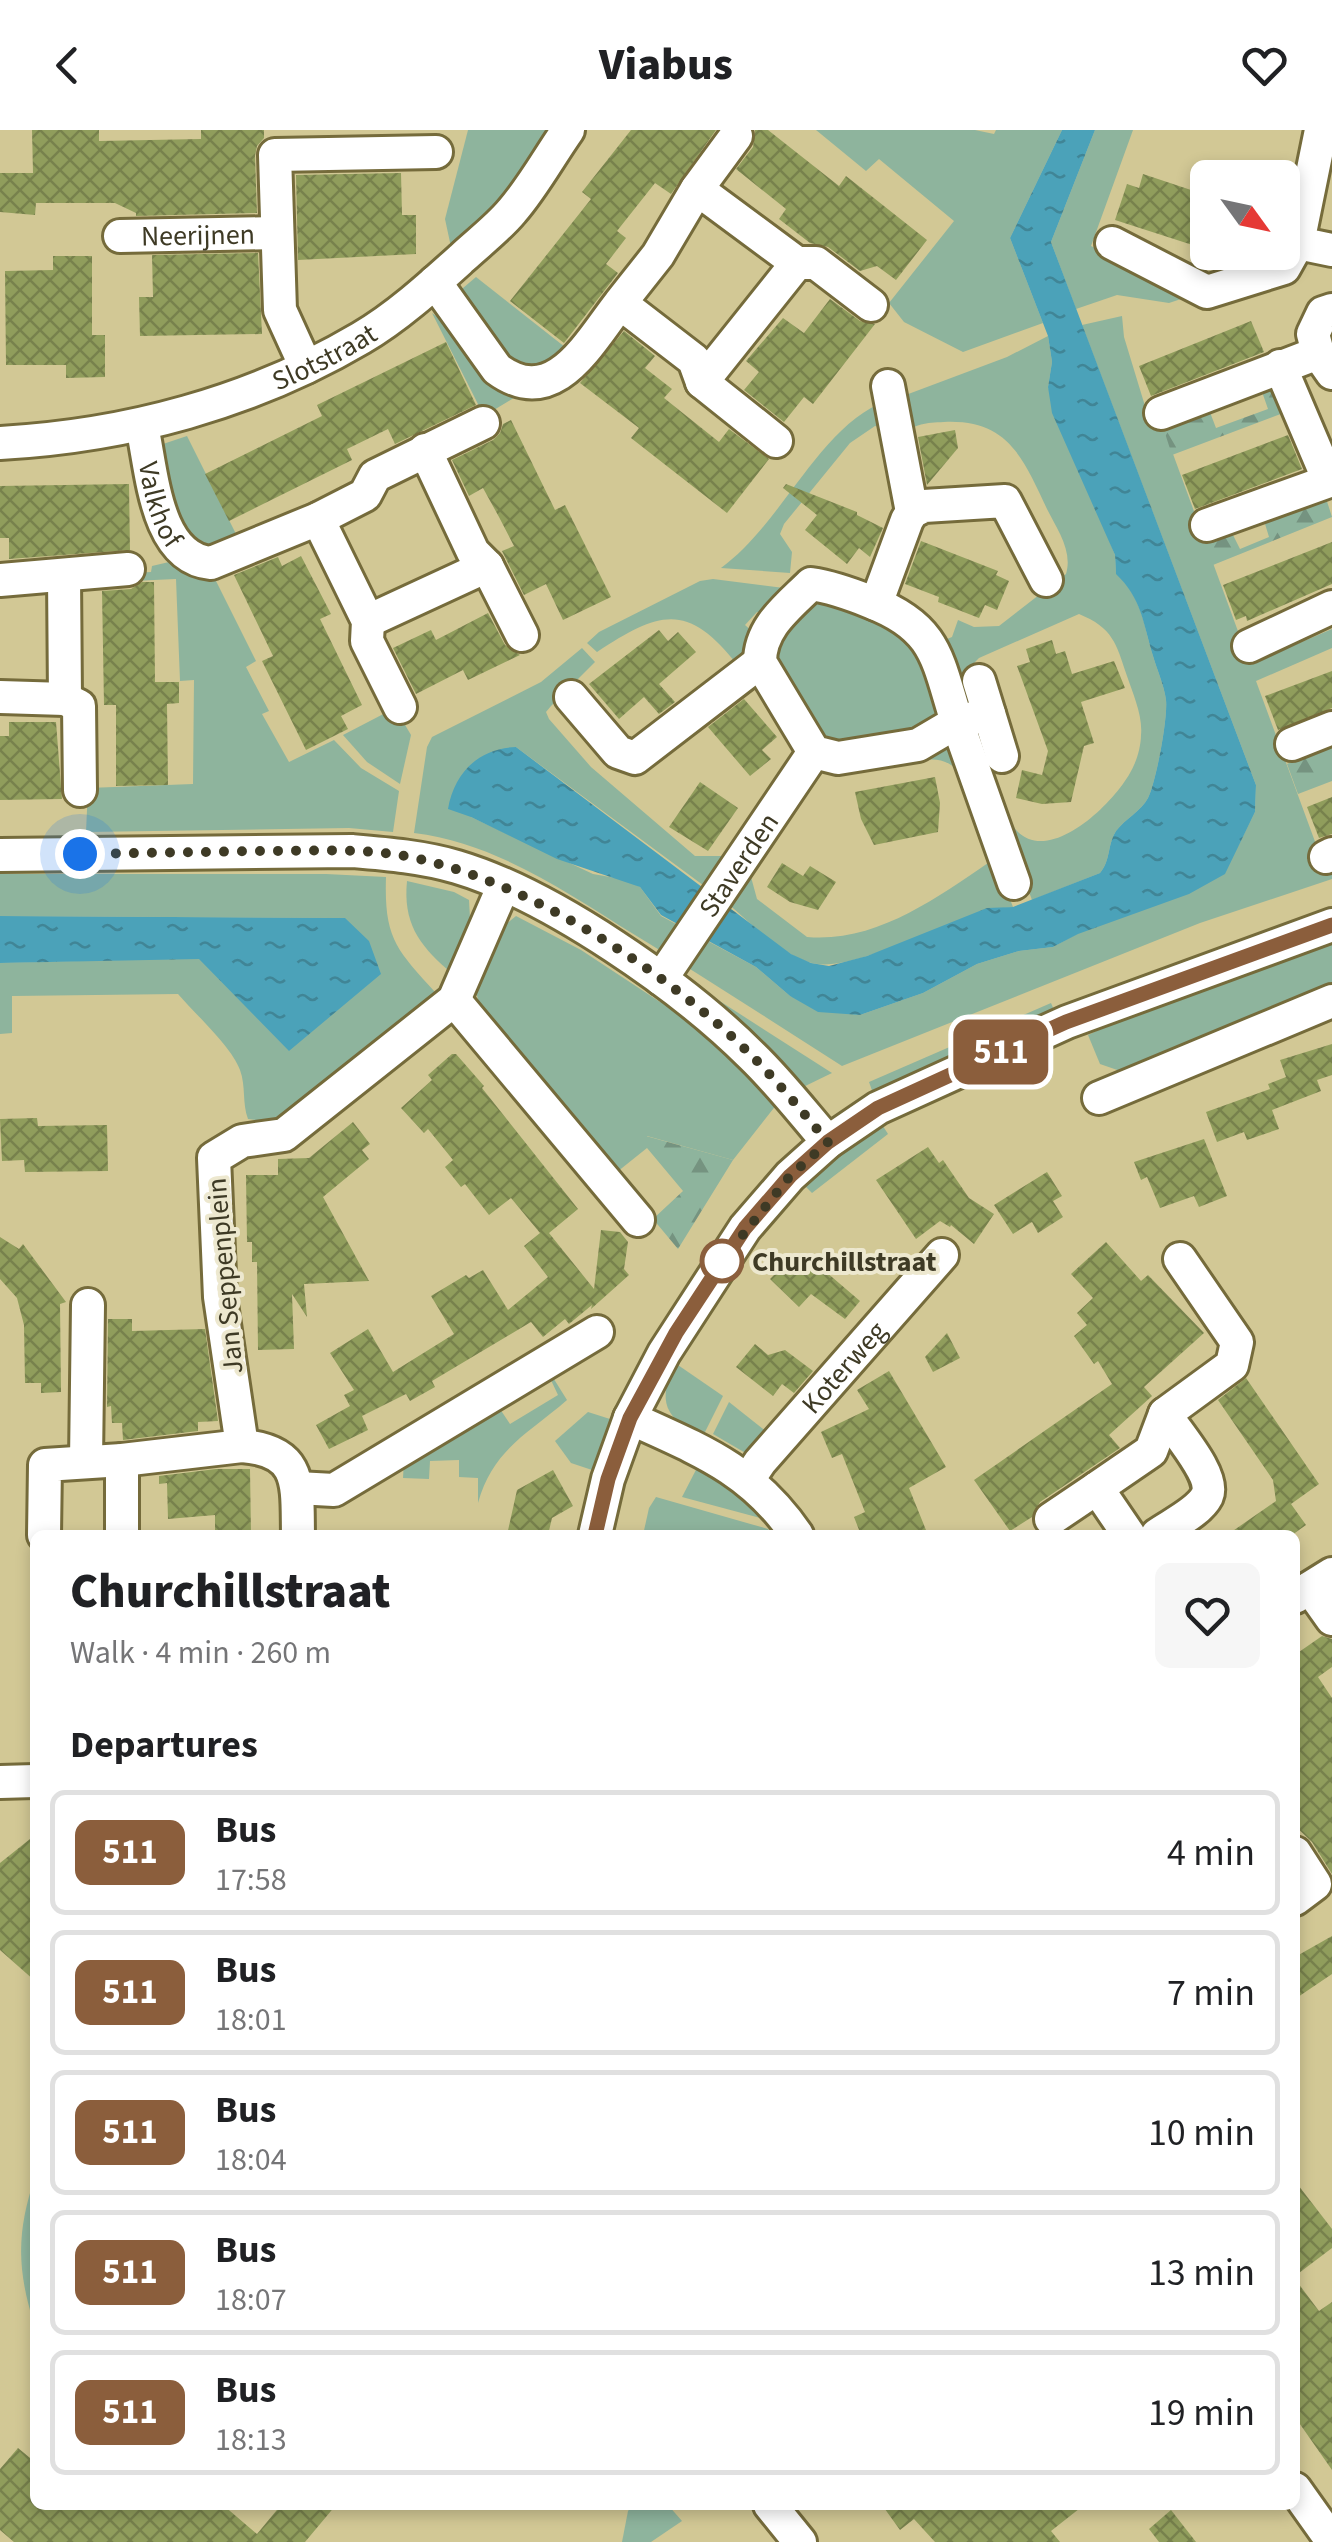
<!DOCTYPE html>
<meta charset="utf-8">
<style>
body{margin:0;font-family:"Source Sans 3",sans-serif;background:#f6f6f6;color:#202124;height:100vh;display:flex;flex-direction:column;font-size:38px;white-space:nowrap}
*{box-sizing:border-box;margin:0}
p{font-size:32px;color:#757577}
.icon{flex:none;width:55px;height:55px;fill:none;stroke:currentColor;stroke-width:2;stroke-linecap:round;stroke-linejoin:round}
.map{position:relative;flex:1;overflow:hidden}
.side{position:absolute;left:30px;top:1400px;width:1270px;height:980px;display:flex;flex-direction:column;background:#fff;border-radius:15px;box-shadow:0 5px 15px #0003}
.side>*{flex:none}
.badge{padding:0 20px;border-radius:15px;font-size:35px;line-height:65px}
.needle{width:65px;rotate:123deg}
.fabs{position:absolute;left:1190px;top:30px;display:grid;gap:20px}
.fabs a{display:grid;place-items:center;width:110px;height:110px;border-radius:15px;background:#fff;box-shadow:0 5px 15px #0003;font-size:50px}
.you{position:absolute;width:50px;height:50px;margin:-25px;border:8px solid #fff;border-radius:50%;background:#1a73e8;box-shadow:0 0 0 15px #1a73e833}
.map>.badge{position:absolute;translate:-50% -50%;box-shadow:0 0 0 5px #fff}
h2{padding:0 40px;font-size:38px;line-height:90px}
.round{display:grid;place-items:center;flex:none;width:105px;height:105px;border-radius:15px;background:#f6f6f6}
.headline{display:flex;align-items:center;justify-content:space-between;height:170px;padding:0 40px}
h1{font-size:48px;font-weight:800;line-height:75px}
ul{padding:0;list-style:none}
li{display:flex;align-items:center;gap:30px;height:125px;margin:0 20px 15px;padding:0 20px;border:5px solid #e0e0e0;border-radius:15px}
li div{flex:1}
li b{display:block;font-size:38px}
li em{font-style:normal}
li .badge{min-width:110px;font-weight:700;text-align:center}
header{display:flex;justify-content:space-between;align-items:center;height:130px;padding:0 40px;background:#fff;font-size:45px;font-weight:800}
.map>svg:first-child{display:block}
.green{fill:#8eb49d}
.forest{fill:url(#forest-firs)}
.water{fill:url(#water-ripples)}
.building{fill:url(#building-cross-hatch)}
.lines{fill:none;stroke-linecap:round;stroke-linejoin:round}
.minor-casing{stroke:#756b3b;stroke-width:38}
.minor{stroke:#fff;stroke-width:32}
.line-casing{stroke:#fff;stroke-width:22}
.line{stroke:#8b5e3c;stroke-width:15}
.walk{stroke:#3e3a25;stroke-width:10;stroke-dasharray:0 18}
.stop-dot{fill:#fff;stroke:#8b5e3c;stroke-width:5}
.labels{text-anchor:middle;stroke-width:8;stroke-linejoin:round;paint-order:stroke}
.street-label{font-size:28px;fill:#3e3a25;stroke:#ede8cf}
.stop-label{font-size:28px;font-weight:bold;fill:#3e3a25;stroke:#ede8cf;text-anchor:start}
</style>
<header><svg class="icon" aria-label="back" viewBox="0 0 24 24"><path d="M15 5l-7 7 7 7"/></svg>Viabus<svg class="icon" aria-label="heart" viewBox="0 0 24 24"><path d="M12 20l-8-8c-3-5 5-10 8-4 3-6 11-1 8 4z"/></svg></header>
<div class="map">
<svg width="1332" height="2412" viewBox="0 0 1332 2412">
<defs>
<pattern id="forest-firs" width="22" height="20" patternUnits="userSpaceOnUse" patternTransform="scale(2.5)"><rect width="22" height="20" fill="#8eb49d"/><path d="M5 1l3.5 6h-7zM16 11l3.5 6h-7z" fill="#759380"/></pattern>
<pattern id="water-ripples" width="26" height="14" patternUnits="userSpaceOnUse" patternTransform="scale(2.5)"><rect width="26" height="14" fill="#4ba2b9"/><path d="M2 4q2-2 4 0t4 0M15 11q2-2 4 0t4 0" fill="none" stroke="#408596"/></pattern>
<pattern id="building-cross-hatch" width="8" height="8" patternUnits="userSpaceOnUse" patternTransform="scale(2.5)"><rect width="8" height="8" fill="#909d5c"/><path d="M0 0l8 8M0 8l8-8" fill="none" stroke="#77814c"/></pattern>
</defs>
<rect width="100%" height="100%" fill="#d2c895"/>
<g class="green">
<polygon points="468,0 556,0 519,49 451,117 445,89"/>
<polygon points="816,0 975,0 994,4 996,0 1062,0 1010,108 1043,193 963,222 904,192 889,173 954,91 879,29 866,41"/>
<polygon points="1095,0 1133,0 1091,116 1187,161 1184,168 1169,173 1117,165 1076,179 1051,112"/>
<polygon points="476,147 570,221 546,237 513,235 456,164"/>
<path d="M 432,183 C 464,204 475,257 517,266 L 484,286 Z"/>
<path d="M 1122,186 L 1124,207 L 1145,276 L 1162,294 L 1250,534 L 1332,499 L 1332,518 L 1256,551 L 1317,717 L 1332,740 L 1332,749 L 1200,793 L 842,936 C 773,892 704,847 635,805 C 566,762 496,713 414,703 L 427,617 L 432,607 L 541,552 L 582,518 L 595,532 L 551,576 L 546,582 L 549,589 L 591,637 L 695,726 L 730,726 L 707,758 L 516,617 L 471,687 L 593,744 L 627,750 L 640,757 L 661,786 L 756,837 L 790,866 L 860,885 L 923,863 L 977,834 L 1019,821 L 1053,817 L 1238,716 L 1255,682 L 1256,655 L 1082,195 Z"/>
<path d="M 1048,206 L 1052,232 L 1048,257 L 1115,425 L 1116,443 C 1143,470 1143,493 1153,526 C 1157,540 1164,555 1166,570 C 1168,588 1156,652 1148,668 C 1141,681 1125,689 1116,701 C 1107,715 1111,730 1100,743 L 1032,770 L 968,597 L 979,593 C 986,618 1001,684 1017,701 C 1052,737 1121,667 1134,635 C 1138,627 1141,614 1141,605 C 1143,586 1133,564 1127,546 C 1116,513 1113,498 1079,484 L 979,528 C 962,544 967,556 970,578 L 937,513 L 952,507 L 958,490 L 974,497 L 999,496 L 1066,444 C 1073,421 1057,399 1047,379 C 1023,328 1008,289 944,292 C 925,293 916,293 902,306 L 895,269 L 1007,227 Z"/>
<path d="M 887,271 L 884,298 L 875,296 L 850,313 L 784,394 L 780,404 L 792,422 L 790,443 L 721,438 C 783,393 821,293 887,271 Z"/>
<polygon points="187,306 240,412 223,419 196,415 177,392 160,315"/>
<polygon points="169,432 193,446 214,447 256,531 246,537 269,581 262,584 289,632 334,610 361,638 399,661 393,702 349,698 86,702 88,658 193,654 194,550 180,551 176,449 132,451 131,443 151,442 152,436"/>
<path d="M 713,449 L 784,458 L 765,483 L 757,482 L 745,495 L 755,504 L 739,537 C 688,471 660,481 597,522 L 587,513 L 599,502 L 700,451 Z"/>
<polygon points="815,467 905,497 941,578 933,596 851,619 822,612 768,519"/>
<polygon points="395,578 411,605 400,654 367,632 343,605"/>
<path d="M 948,607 L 1013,777 C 956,780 854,848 808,832 C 777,821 752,794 727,773 L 759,731 L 751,747 L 757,769 L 807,807 C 875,813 935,769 988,733 L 958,641 C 942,624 926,630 905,633 Z"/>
<path d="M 0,744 L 326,744 L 386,747 C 384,808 396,819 435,862 L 286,986 L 266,991 L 248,989 C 242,973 246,956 240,940 C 232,917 195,884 178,864 L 12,866 L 12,903 L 0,904 L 0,833 L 199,828 L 289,920 L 345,788 L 0,786 Z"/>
<path d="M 407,751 L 454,762 L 469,770 L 470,788 L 448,840 C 418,814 403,792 407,751 Z"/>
<polygon points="516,786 581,820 660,872 662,869 704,898 777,974 733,1030 647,1006 647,1018 617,1042 481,883 476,861 501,798"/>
<polygon points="1332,810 1332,859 1126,943 1100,934 1088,905 1205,850"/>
<polygon points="690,852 832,943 797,960"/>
<polygon points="1051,873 1054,880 874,966 869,952"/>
<polygon points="881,993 888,1004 812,1063 802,1053 829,1030"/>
<path d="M 675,1233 L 723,1266 L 703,1306 C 664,1289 657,1271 675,1233 Z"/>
<path d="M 552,1246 L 567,1270 C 528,1304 493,1319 478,1373 L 478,1348 L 459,1347 L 459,1330 L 430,1331 L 429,1349 L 403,1348 L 404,1330 L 498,1276 L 510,1294 L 558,1265 L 550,1248 Z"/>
<polygon points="729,1272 772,1306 754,1328 713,1304"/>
<polygon points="588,1282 610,1289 592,1340 571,1333 555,1311"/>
<polygon points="699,1334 731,1353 771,1391 682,1367"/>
<polygon points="656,1367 768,1399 772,1405 643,1405 649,1378"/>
<path d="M 35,2047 L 35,2197 C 17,2141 16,2103 35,2047 Z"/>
<polygon points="633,2375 668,2375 682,2391 651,2412 622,2412 628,2381"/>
</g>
<g class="forest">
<polygon points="1274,250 1286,282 1172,325 1162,294 1208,277 1216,298 1268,279 1260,256"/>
<polygon points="1324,362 1332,387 1213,435 1202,407 1229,397 1240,419 1269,407 1262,384"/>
<polygon points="1332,617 1332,651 1298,664 1287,634"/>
<polygon points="646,1006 733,1030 678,1119 653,1089 683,1061 647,1018"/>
</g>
<g class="water">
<path d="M 1062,0 L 1095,0 L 1051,112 L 1256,655 L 1255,682 L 1225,744 L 1189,764 L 1078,804 L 1053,817 L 1019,821 L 977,834 L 923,863 L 860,885 L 818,882 L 790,866 L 756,837 L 661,785 L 640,757 L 557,729 L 471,687 L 448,679 C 454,643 479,618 516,617 L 791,824 L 811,833 L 829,836 L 867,826 L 987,778 L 1013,777 L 1100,743 C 1111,730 1107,715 1116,701 C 1125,689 1141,681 1148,668 C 1156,652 1168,588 1166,570 C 1164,555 1157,540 1153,526 C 1143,493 1142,469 1116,444 L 1115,425 L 1052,283 L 1048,257 L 1052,232 L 1048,206 L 1010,108 Z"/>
<polygon points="0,786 345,788 369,811 381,844 289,921 199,829 0,833"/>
</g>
<g class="building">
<polygon points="32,0 99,0 99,11 201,9 201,0 264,0 264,8 257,16 255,26 257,83 136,86 136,83 115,73 36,73 35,85 0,82 0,43 33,43"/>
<polygon points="631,0 716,0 671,64 655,53 617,101 626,108 606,134 618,143 564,213 510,171 591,69 582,62"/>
<polygon points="755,0 768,0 839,56 846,46 927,110 896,150 877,136 860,141 828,117 810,113 779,89 786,79 736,39 753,17"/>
<polygon points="401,43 402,85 416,85 416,124 298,130 296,45"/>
<polygon points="1143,44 1206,65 1202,77 1208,79 1208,120 1115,90 1127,54 1139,58"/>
<polygon points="258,123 262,204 140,206 139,167 153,167 152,125"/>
<polygon points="53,126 92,126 92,205 105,205 105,247 66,248 66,235 6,235 5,141 53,140"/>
<polygon points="830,169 860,191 875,194 813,274 804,267 784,292 744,260 759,242 746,231 783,188 804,203"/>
<polygon points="1251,191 1264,222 1151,266 1139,236"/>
<polygon points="624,201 655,226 645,238 672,259 664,268 719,312 729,299 769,329 727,383 631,308 639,298 580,253"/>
<polygon points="446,212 476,275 395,314 388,299 347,319 352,330 229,391 205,344 322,286 317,275"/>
<polygon points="511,290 555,380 565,375 611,467 563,490 546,454 524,465 502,421 514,416 499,387 483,358 469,366 452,330 493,310 500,303 503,294"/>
<polygon points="955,300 958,318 927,355 918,307"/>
<polygon points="1288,305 1302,339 1195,379 1182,345"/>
<polygon points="129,354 130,420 9,429 9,408 0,408 0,356"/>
<polygon points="786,354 857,382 857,385 883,398 870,427 859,418 847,434 805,400 817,385 783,358"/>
<polygon points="921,411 998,441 996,445 1009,451 997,480 985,475 979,488 938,472 939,467 905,454"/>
<polygon points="1332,412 1332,454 1247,491 1246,486 1236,490 1223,455"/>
<polygon points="301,426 331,484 320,489 362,575 341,586 348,599 306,620 262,531 273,526 234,445 278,427 282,436"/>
<polygon points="142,452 154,452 155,552 179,552 179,573 167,574 168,655 116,656 116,575 104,575 102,461 131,459"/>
<polygon points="488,483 505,515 520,525 468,550 463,540 416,564 393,518 431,500 436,510"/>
<polygon points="659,500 668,511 678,502 696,522 659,554 675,572 659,584 644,567 619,589 589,554"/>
<polygon points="1052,510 1056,524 1065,521 1072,544 1114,531 1125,558 1081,572 1094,613 1084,616 1071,672 1042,674 1016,668 1022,640 1042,645 1048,621 1017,536 1030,532 1026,519"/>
<polygon points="1332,541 1332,578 1278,600 1265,566"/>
<polygon points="744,569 777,607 762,620 771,629 750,646 708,597"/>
<polygon points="9,592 56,592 62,669 0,670 0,606 9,606"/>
<polygon points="935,647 940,673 938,702 874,715 861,689 855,662"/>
<polygon points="700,652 738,678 708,721 669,697"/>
<polygon points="1332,667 1332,704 1319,708 1307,677"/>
<polygon points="782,733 803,746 810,736 836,752 818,780 790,772 767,757"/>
<polygon points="1332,914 1332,945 1317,950 1321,961 1272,980 1279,999 1247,1010 1244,1002 1217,1012 1206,982 1270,959 1268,954 1286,947 1280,930"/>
<polygon points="452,924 456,924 484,956 482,958 578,1079 549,1103 594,1159 601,1100 620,1102 628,1112 624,1139 629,1145 591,1179 592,1175 569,1194 565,1189 543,1207 531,1192 432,1251 435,1257 410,1271 406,1264 362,1286 368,1300 329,1319 316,1295 350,1276 344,1265 354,1260 330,1223 368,1199 393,1242 454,1204 431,1166 466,1145 469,1148 483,1140 508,1180 548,1147 524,1116 540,1103 511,1068 489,1085 465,1054 461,1057 445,1037 453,1030 428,999 424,1003 401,978 432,950 428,945"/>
<polygon points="37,988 38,996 107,995 108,1041 25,1042 24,1030 2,1031 0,989"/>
<polygon points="353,992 370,1014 362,1020 369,1029 323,1067 369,1151 304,1154 307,1187 292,1164 294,1219 258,1220 257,1132 252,1132 252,1112 247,1112 246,1045 278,1045 278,1029 309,1028"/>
<polygon points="1204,1009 1227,1066 1199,1077 1194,1066 1160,1078 1147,1047 1141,1050 1134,1032"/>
<polygon points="928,1017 939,1033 943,1030 969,1068 994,1084 974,1114 951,1095 950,1097 940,1091 916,1109 876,1050"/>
<polygon points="1047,1042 1062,1066 1053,1071 1063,1087 1038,1103 1032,1092 1013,1104 994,1075"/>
<polygon points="0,1107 19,1119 23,1114 66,1172 60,1174 61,1262 41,1263 41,1253 25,1253 24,1195 17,1168 0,1149"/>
<polygon points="1106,1112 1141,1151 1148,1145 1204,1203 1144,1257 1152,1266 1109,1305 1120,1318 1040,1372 1032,1387 1010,1401 974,1350 1112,1254 1098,1231 1094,1234 1074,1206 1087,1195 1077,1183 1093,1168 1071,1144"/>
<polygon points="805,1124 860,1171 845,1189 811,1164 799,1177 770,1149 792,1127 797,1132"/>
<polygon points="108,1189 132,1189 132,1201 205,1199 218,1291 198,1292 198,1301 123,1310 122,1293 112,1293 111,1276 107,1277"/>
<polygon points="947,1203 960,1228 933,1242 925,1227"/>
<polygon points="755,1214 768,1225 785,1220 813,1241 794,1263 782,1254 773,1266 736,1237"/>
<polygon points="889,1241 946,1337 909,1358 928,1405 861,1405 854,1387 865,1382 842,1324 832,1328 821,1302 869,1279 857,1260"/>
<polygon points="1246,1248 1319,1354 1291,1374 1306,1395 1292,1405 1227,1405 1276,1371 1273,1350 1218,1270"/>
<polygon points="216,1339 250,1339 251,1405 215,1405 215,1385 168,1389 167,1353 159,1354 159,1346"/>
<polygon points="553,1340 573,1376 552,1388 548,1405 507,1405 517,1360"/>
<polygon points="1322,1506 1332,1509 1332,1537 1318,1547 1332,1568 1332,1744 1312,1712 1295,1696 1295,1516 1299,1522"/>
<polygon points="35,1705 35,1851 0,1820 0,1733"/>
<polygon points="1332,1806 1332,1844 1295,1869 1295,1827"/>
<polygon points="1295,2051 1332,2099 1332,2118 1295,2146"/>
<polygon points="1295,2149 1319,2181 1332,2172 1332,2340 1295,2287"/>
<polygon points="18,2318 35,2332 35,2375 223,2375 257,2404 281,2375 336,2375 305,2412 14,2412 0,2400 0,2339"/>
<polygon points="882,2375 1084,2375 1051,2401 1060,2412 935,2412 914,2389 900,2400"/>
<polygon points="1171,2380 1196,2412 1159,2412 1149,2399"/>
</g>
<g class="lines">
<g class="minor-casing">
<g id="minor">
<polyline points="1321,0 1298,113 1332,120"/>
<polyline points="697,59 736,6"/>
<path id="s1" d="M 120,106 L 275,103"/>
<polyline points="1112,113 1207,162 1284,138 1298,113"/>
<polyline points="797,133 816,133 871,175"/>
<path d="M 435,152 L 497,239 C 554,281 588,214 620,173 L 694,230 L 702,252 L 797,133 L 697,59 L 658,125 L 620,173"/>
<polyline points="1332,180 1323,183 1313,204 1318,223 1332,243"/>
<polyline points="306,237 280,180 275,25 436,22"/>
<polyline points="702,252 776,311"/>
<polyline points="888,256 912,382"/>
<polyline points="1161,283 1318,223"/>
<path id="s2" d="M 142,296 C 152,340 155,428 211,433 L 318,389 L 365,365 L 375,346 L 483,293"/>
<path id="s3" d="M 0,313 C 126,306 251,273 361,208 C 397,187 431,156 462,128 C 478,113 498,98 512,81 C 533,57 549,27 568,0"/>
<polyline points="425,320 473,422 487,436 522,505"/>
<polyline points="318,389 368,491 367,511 400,577"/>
<polyline points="1207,395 1329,351 1280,236"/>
<polyline points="64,446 65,569"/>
<polyline points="0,450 128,439"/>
<polyline points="876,474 907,390 912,382 924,376 1005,371 1046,450"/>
<polyline points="368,491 487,436"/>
<polyline points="1249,516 1332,477"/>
<polyline points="979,551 1002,626"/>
<polyline points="0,567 65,569 79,576 80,660"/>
<polyline points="571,567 618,622 635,628 760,532"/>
<polyline points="989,584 957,592 1014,753"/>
<polyline points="1292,614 1332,598"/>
<path d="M 0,725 L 352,721 C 387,724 423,727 457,737 C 551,765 683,857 752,926 C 779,952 803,983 828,1012"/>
<polyline points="1326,727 1332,724"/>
<path id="s4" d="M 661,849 L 814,622 L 838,628 L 918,615 L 957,592 C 937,530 938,498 871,472 C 851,464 832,457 811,454 C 788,477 760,497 760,532 L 814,622"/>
<polyline points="454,870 638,1090"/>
<polyline points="1099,968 1332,871"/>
<path d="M 630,1288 C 700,1320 752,1339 797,1405"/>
<polyline points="122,1330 122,1405"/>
<polyline points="86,1331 88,1175"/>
<path id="s5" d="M 748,1350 L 760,1332 L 942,1125"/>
<polyline points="297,1358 334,1360 597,1202"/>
<polyline points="1051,1389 1097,1358"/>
<polyline points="44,1405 45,1335 122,1330 242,1316"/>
<path d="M 298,1405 C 297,1355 303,1321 242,1316 L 220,1167 L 214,1028 L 242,1011 L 284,1005 L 454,870 L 503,757"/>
<polyline points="595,1405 608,1349 630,1288 664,1223 745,1098 790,1046 828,1012 878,978 1067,892 1332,795"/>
<polyline points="1129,1405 1097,1358 1151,1321 1165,1284 1232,1235 1237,1212 1180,1129"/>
<path d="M 1157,1405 C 1171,1395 1199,1382 1207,1366 C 1216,1346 1176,1302 1165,1284"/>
<polyline points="1310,1458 1332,1489"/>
<polyline points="1295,1467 1332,1444"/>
<polyline points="0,1652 35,1651"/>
<polyline points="1295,1723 1315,1754 1295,1769"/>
<polyline points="1295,2359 1332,2411"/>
<polyline points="770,2375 800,2412"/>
</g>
</g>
<use href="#minor" class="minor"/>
</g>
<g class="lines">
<g class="line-casing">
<polyline id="line" points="595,1405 608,1349 630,1288 676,1203 745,1098 790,1046 828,1012 878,978 1066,892 1332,795"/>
</g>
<use href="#line" class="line"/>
<path class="walk" d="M 80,724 C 140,723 201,722 262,721 C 308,721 354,718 399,725 C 520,745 666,840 752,926 C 779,953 803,983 828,1012 L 790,1046 L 722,1131"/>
</g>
<circle class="stop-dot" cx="722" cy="1131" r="20"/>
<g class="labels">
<g class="street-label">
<text dy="10" stroke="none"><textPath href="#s1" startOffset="78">Neerijnen</textPath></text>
<text dy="10" stroke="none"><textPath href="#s3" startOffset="338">Slotstraat</textPath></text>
<text dy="10" stroke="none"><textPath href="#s2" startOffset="80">Valkhof</textPath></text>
<text dy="10" stroke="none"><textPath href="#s4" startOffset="138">Staverden</textPath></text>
<text transform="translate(224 1146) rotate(-95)" y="10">Jan Seppenplein</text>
<text dy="10" stroke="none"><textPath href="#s5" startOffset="148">Koterweg</textPath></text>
</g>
<g class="stop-label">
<text x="752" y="1141">Churchillstraat</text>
</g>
</g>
</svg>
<div class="fabs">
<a><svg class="needle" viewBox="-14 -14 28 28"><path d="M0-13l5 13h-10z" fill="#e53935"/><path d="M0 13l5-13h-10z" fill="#757577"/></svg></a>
</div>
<div class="you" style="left:80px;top:724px"></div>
<b class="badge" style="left:1001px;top:922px;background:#8b5e3c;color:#fff">511</b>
<section class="side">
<div class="headline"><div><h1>Churchillstraat</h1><p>Walk · 4 min · 260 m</p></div><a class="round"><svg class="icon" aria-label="heart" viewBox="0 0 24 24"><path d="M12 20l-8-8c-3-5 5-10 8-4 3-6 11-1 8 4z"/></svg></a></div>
<h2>Departures</h2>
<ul>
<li><span class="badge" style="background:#8b5e3c;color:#fff">511</span><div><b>Bus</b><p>17:58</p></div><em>4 min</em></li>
<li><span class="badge" style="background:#8b5e3c;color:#fff">511</span><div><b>Bus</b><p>18:01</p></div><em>7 min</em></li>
<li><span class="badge" style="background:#8b5e3c;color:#fff">511</span><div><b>Bus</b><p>18:04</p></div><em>10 min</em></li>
<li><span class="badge" style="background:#8b5e3c;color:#fff">511</span><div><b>Bus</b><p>18:07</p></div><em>13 min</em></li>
<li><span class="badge" style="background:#8b5e3c;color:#fff">511</span><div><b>Bus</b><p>18:13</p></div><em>19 min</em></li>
</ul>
</section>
</div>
